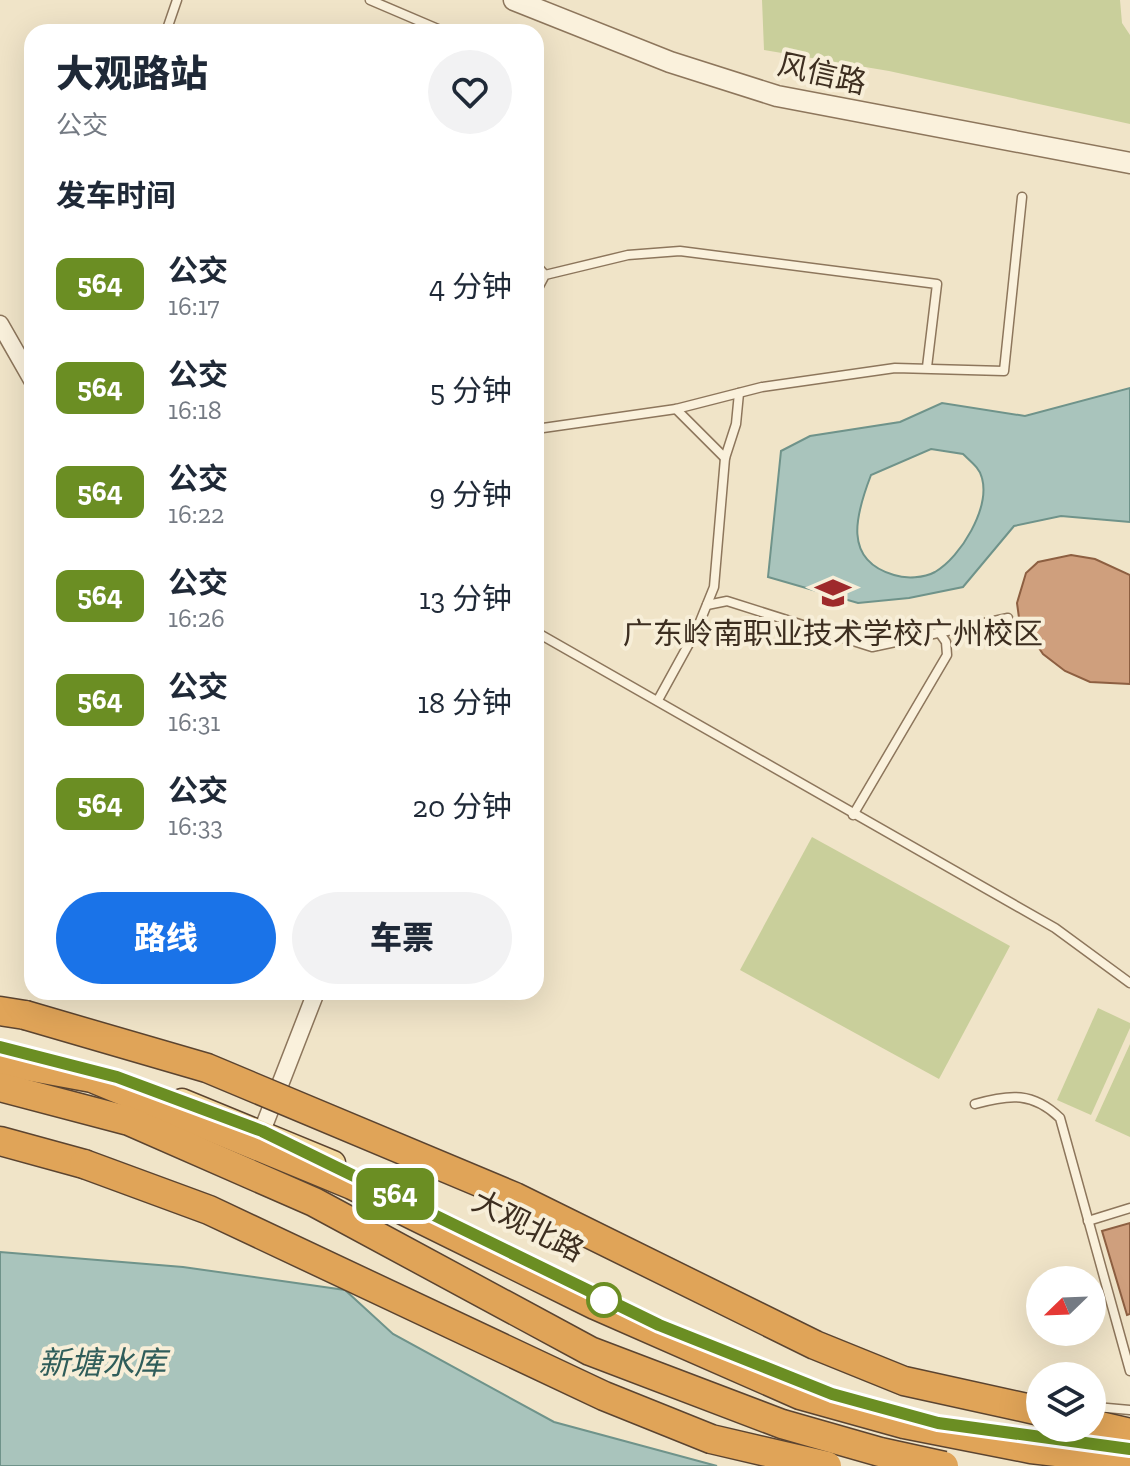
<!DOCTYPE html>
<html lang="zh">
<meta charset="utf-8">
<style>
body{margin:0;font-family:"Zilla Slab","Noto Sans SC",serif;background:#f2f2f3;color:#1f2937;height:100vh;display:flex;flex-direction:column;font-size:30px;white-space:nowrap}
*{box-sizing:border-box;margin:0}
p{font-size:26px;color:#747a83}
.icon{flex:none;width:44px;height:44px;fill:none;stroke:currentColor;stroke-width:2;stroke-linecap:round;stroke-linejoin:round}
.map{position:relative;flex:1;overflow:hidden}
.details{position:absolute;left:24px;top:24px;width:520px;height:976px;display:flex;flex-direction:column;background:#fff;border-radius:24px;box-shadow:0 8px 32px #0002}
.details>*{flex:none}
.badge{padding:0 16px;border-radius:12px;font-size:28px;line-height:52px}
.needle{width:52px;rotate:247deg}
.controls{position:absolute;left:1026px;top:1266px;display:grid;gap:16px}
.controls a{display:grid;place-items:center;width:80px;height:80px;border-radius:50%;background:#fff;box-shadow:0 8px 32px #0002;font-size:40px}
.map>.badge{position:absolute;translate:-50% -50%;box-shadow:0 0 0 4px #fff}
h2{padding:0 32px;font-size:30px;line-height:72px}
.round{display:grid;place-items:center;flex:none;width:84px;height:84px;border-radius:42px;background:#f2f2f3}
.summary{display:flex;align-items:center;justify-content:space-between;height:136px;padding:0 32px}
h1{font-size:38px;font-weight:800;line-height:60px}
.action{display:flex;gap:16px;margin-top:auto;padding:16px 32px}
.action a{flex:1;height:92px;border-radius:48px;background:#1a73e8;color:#fff;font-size:32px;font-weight:800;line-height:92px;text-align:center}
.action a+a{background:#f2f2f3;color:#1f2937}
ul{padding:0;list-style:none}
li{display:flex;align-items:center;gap:24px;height:104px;padding:0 32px}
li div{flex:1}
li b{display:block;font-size:30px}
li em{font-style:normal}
li .badge{min-width:88px;font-weight:700;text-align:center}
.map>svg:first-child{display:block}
.green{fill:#c9cf9b}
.water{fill:#a9c4bc;stroke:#6f938a;stroke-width:2;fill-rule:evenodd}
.building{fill:#cf9f7d;stroke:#8d5f41;stroke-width:2}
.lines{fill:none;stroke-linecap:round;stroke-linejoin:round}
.service-casing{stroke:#8d765c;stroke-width:11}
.minor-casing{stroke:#8d765c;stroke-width:19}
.tertiary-casing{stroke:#8d765c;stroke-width:23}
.primary-casing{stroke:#5b4430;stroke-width:27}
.motorway-casing{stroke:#5b4430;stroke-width:31}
.service{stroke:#faf1dc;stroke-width:8}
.minor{stroke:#faf1dc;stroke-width:16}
.tertiary{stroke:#faf1dc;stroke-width:20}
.primary{stroke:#f3d9a0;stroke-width:24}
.motorway{stroke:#e0a458;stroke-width:28}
.motorway-bridge-casing{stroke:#5b4430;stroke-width:31;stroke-linecap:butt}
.motorway-bridge{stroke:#e0a458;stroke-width:28}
.line-casing{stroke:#fff;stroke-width:18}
.line{stroke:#6b8e23;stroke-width:12}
.stop-dot{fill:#fff;stroke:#6b8e23;stroke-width:4}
.labels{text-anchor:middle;stroke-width:8;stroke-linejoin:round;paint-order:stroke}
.street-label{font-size:30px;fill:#3d2e20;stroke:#f7eed8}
.poi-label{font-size:30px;fill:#3d2e20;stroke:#f7eed8}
.water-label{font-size:32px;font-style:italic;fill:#2f5d5a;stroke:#f7eed8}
</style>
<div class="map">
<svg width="1130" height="1466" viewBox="0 0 1130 1466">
<rect width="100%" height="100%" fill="#f0e4c8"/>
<g class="green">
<polygon points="762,0 1120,0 1122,23 1130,35 1130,124 889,71 764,50"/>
<polygon points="812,837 1010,946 939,1079 740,970"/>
<polygon points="1098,1008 1130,1023 1130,1028 1091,1115 1057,1100"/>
<polygon points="1130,1044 1130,1137 1095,1121"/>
</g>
<g class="water">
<path d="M 1130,388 L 1130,522 L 1061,516 L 1014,526 L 963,587 L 909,598 L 858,603 L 768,577 L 781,451 L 810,436 L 900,422 L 942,403 L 1025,416 ZM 931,449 L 963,454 C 970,461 980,468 982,478 C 990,508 961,557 935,572 C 924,578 906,579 894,575 C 842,560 856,514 871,475 Z"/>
<polygon points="0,1252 183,1267 345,1290 393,1334 554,1422 717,1466 0,1466"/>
</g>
<g class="building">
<polygon points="1071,555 1095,559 1130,575 1130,684 1090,682 1065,671 1043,654 1019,618 1017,603 1026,573 1038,562"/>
<polygon points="1130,1223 1130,1314 1127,1315 1102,1231"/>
</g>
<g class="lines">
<g class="service-casing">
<g id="service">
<polyline points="370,0 445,32"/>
<polyline points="166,32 177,0"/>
<polyline points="536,265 545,275"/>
<polyline points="536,292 545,275 628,255 680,251 937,284 927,367"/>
<polyline points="676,409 725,458"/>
<polyline points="536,429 676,409 762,387 895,368 1004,371 1022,197"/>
<polyline points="707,605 727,601 872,647 1008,618"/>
<polyline points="536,632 1055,928 1130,983"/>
<polyline points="658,700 697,629 714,587 725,458 736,424 739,393"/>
<polyline points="853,815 947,655 946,642 939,632"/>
<path d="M 975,1104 C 1010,1094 1033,1092 1060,1118 L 1130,1371"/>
<polyline points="1088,1221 1130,1208"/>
<polyline points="1096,1407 1130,1410"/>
</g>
</g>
<g class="minor-casing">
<g id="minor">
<polyline points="0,324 32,380"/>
<polyline points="262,1131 316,992"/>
</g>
</g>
<g class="tertiary-casing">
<polyline id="tertiary" points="514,0 670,62 777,96 1130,163"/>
</g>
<g class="primary-casing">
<polyline id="primary" points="182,1101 333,1163"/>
</g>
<g class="motorway-casing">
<g id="motorway">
<polyline points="0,1011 25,1015"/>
<polyline points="0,1141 84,1164"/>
<polyline points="1092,1424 1130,1433"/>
</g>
</g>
<use href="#service" class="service"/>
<use href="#minor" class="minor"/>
<use href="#tertiary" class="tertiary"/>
<use href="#primary" class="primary"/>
<use href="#motorway" class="motorway"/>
<g class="motorway-bridge-casing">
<g id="motorway-bridge">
<polyline points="25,1015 207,1068 515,1197 815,1345 904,1381 1040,1411"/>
<polyline points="0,1061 92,1078 352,1185 595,1305 800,1395 904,1424 1031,1449 1130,1461"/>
<polyline points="0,1087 129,1121 314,1202 590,1351 782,1424 880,1452 944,1466"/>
<polyline points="84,1164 209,1210 604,1396 711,1439 827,1466"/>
</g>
</g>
<use href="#motorway-bridge" class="motorway-bridge"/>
</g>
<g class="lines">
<g class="line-casing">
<polyline id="line" points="0,1047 117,1077 262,1131 659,1325 832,1394 938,1423 1130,1449"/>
</g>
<use href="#line" class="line"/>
</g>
<defs>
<g id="university-bare" transform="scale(2.76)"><path d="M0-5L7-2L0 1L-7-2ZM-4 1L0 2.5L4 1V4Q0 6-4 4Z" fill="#9e2a2b" stroke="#f7eed8" stroke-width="2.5" paint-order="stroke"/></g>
</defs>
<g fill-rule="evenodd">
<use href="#university-bare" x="833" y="593"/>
</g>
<circle class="stop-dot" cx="604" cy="1300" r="16"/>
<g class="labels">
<g class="street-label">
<text transform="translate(822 74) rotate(13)" y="10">风信路</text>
<text transform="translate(528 1226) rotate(27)" y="10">大观北路</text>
</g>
<g class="poi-label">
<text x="833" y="644">广东岭南职业技术学校广州校区</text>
</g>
<g class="water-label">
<text x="102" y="1374">新塘水库</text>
</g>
</g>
</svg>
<div class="controls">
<a><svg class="needle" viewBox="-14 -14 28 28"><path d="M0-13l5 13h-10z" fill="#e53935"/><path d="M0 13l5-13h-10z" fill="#747a83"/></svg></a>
<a><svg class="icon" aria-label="layers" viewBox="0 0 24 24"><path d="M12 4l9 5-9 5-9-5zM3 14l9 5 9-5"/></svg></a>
</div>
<b class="badge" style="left:395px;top:1194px;background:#6b8e23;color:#fff">564</b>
<section class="details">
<div class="summary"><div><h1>大观路站</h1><p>公交</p></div><a class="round"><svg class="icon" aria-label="heart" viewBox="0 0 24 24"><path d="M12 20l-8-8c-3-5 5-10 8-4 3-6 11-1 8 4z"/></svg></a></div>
<h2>发车时间</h2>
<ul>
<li><span class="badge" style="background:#6b8e23;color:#fff">564</span><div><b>公交</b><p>16:17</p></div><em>4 分钟</em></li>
<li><span class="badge" style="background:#6b8e23;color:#fff">564</span><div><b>公交</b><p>16:18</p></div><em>5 分钟</em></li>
<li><span class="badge" style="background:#6b8e23;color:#fff">564</span><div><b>公交</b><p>16:22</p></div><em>9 分钟</em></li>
<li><span class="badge" style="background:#6b8e23;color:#fff">564</span><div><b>公交</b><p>16:26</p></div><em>13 分钟</em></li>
<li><span class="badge" style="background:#6b8e23;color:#fff">564</span><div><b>公交</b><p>16:31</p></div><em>18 分钟</em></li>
<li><span class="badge" style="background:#6b8e23;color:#fff">564</span><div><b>公交</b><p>16:33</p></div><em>20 分钟</em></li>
</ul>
<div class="action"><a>路线</a><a>车票</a></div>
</section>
</div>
